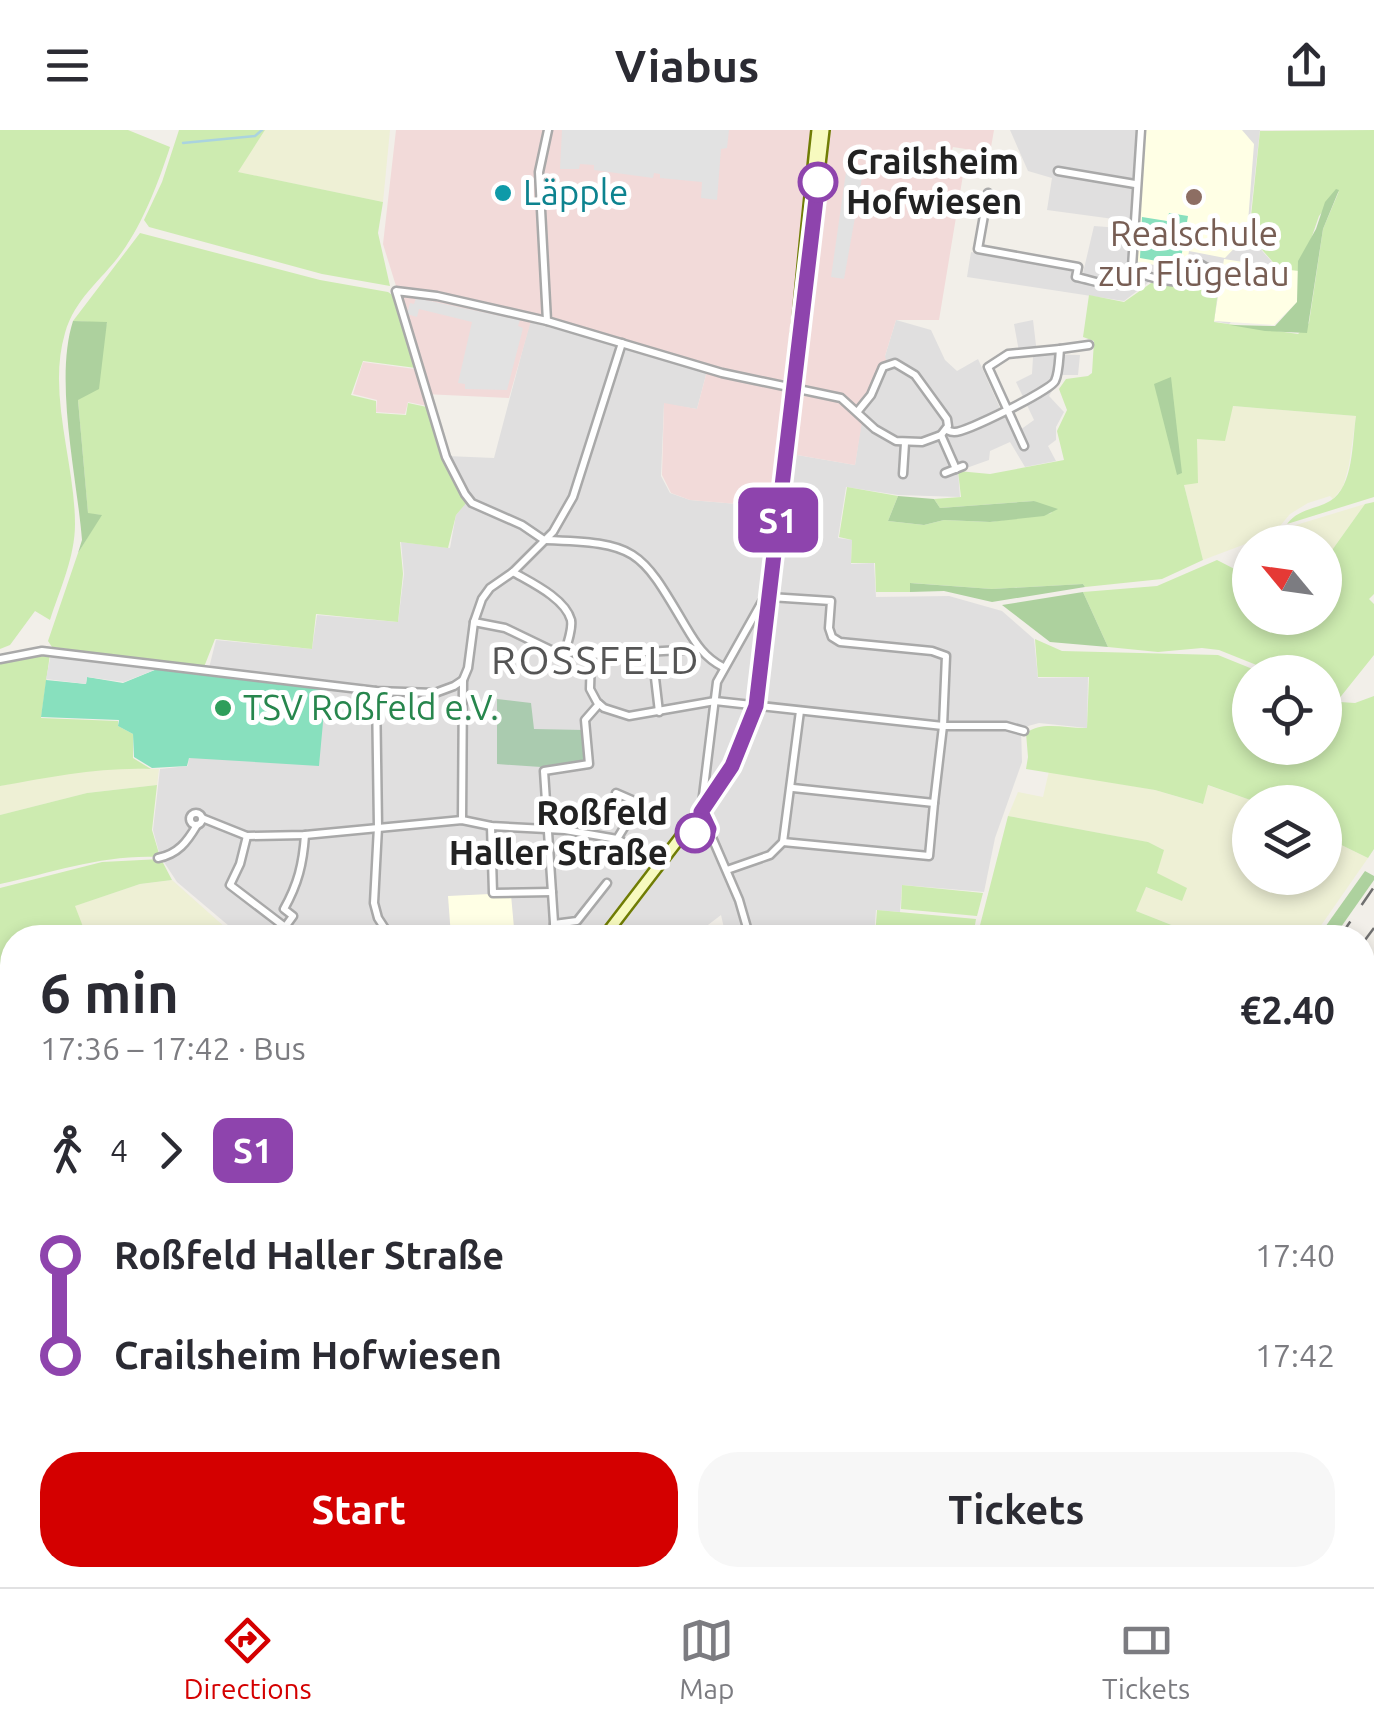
<!DOCTYPE html>
<meta charset="utf-8">
<style>
body{margin:0;font-family:Ubuntu,sans-serif;background:#f7f7f7;color:#2b2b33;height:100vh;display:flex;flex-direction:column;font-size:38px;white-space:nowrap}
*{box-sizing:border-box;margin:0}
p{font-size:32px;color:#7c7c81}
.icon{flex:none;width:55px;height:55px;fill:none;stroke:currentColor;stroke-width:2;stroke-linecap:round;stroke-linejoin:round}
.map{position:relative;flex:1;overflow:hidden}
.side{position:absolute;left:0px;top:795px;width:1375px;height:662px;display:flex;flex-direction:column;background:#fff;border-radius:40px 40px 0 0;box-shadow:0 5px 15px #0003}
.side>*{flex:none}
.badge{padding:0 20px;border-radius:15px;font-size:35px;line-height:65px}
.needle{width:65px;rotate:299deg}
.fabs{position:absolute;left:1232px;top:395px;display:grid;gap:20px}
.fabs a{display:grid;place-items:center;width:110px;height:110px;border-radius:50%;background:#fff;box-shadow:0 5px 15px #0003;font-size:50px}
.map>.badge{position:absolute;translate:-50% -50%;box-shadow:0 0 0 5px #fff}
.legs{display:flex;align-items:center;gap:15px;height:110px;padding:0 40px;font-size:32px}
.legs p{margin-inline-start:auto}
.headline{display:flex;align-items:center;justify-content:space-between;height:170px;padding:0 40px}
h1{font-size:55px;font-weight:700;line-height:75px}
.button{display:flex;gap:20px;margin-top:auto;padding:20px 40px}
.button a{flex:1;height:115px;border-radius:40px;background:#d40000;color:#fff;font-size:40px;font-weight:700;line-height:115px;text-align:center}
.button a+a{background:#f7f7f7;color:#2b2b33}
ul{padding:0 40px;list-style:none}
li{display:flex;align-items:center;gap:35px;height:100px;font-size:38px}
li i{display:grid;place-items:center;width:15px;height:100%;margin:0 12px;background:currentColor}
li i::after{content:'';width:25px;height:25px;margin:-12px;border:8px solid;border-radius:50%;background:#fff}
li p{margin-inline-start:auto}
li:first-child i{background:linear-gradient(#0000 50%,currentColor 0)}
li:last-child i{background:linear-gradient(currentColor 50%,#0000 0)}
header{display:flex;justify-content:space-between;align-items:center;height:130px;padding:0 40px;background:#fff;font-size:45px;font-weight:700}
.dock{display:flex;justify-content:space-around;align-items:center;height:140px;border-top:2px solid #e1e1e2;background:#fff;font-size:28px;color:#7c7c81}
.dock a{display:grid;justify-items:center;gap:5px}
.dock .current{color:#d40000}
.map>svg:first-child{display:block}
.residential{fill:#e0dfdf}
.commercial{fill:#f2dad9}
.education{fill:#ffffe5}
.farmland{fill:#eef0d5}
.grass{fill:#cdebb0}
.forest{fill:#add19e}
.cemetery{fill:#aacbaf}
.pitch{fill:#88e0be}
.parking{fill:#e2e2e2}
.lines{fill:none;stroke-linecap:round;stroke-linejoin:round}
.stream{stroke:#aad3df;stroke-width:2.5}
.minor-casing{stroke:#a9a9a9;stroke-width:11}
.secondary-casing{stroke:#707d05;stroke-width:14}
.minor{stroke:#fff;stroke-width:6}
.secondary{stroke:#f7fabf;stroke-width:9}
.rail{stroke:#707070;stroke-width:2.5;stroke-dasharray:20 20;stroke-linecap:butt}
.line-1-casing{stroke:#fff;stroke-width:22}
.line-1{stroke:#8e44ad;stroke-width:15}
.stop-1-dot{fill:#fff;stroke:#8e44ad;stroke-width:5}
.culture-dot{fill:#0f9aa8;stroke:#fff;stroke-width:4}
.education-dot{fill:#8d6e63;stroke:#fff;stroke-width:4}
.leisure-dot{fill:#2e9e5b;stroke:#fff;stroke-width:4}
.labels{text-anchor:middle;stroke-width:10;stroke-linejoin:round;paint-order:stroke}
.stop-label{font-size:35px;font-weight:bold;fill:#222;stroke:#fff;text-anchor:start}
.culture-label{font-size:35px;fill:#0d838f;stroke:#fff;text-anchor:start}
.education-label{font-size:35px;fill:#785e54;stroke:#fff}
.leisure-label{font-size:35px;fill:#27864d;stroke:#fff;text-anchor:start}
.quarter-label{font-size:40px;letter-spacing:2.5px;fill:#555;stroke:#fff}
</style>
<header><svg class="icon" aria-label="menu" viewBox="0 0 24 24"><path d="M4 6h16M4 12h16M4 18h16"/></svg>Viabus<svg class="icon" aria-label="share" viewBox="0 0 24 24"><path d="M12 15V3M7 8l5-5 5 5M5 13v7h14v-7"/></svg></header>
<div class="map">
<svg width="1374" height="1457" viewBox="0 0 1374 1457">
<rect width="100%" height="100%" fill="#f2efe9"/>
<g class="residential">
<polygon points="1010,0 1260,0 1248,105 1279,140 1229,194 1214,191 1219,153 1158,145 1124,171 967,147 971,122 1083,143 1094,96 1120,98 1121,90 1047,80 1052,48 1028,41"/>
<polygon points="896,190 931,200 945,230 957,241 978,229 1004,287 1011,283 1020,300 1034,290 1016,252 1032,244 1033,227 1020,227 1014,194 1033,190 1037,224 1080,225 1078,245 1062,245 1049,266 1064,282 1056,297 1056,310 1048,316 1056,331 1025,337 1010,312 990,321 989,330 958,341 960,367 898,365 846,357 838,408 852,410 851,434 874,433 876,467 949,466 1002,481 1034,509 1038,548 1088,547 1087,598 1039,593 1021,598 1022,632 995,708 984,762 902,755 900,782 876,780 874,807 726,807 721,785 691,808 242,807 177,752 160,726 153,700 160,639 188,636 196,541 208,542 216,510 312,519 317,485 398,492 404,444 401,412 450,418 456,385 470,368 447,326 494,328 530,192 707,241 697,279 664,274 661,346 670,363 690,370 738,374 784,385 797,325 855,335 862,287 858,281 885,226"/>
</g>
<polygon class="commercial" points="396,0 994,0 990,23 953,17 945,41 963,45 939,190 896,190 885,226 887,234 871,265 858,281 863,286 855,335 797,325 784,386 738,374 690,370 671,363 662,345 664,273 697,279 707,241 531,191 509,268 424,264 427,276 408,272 405,284 376,282 377,270 353,264 363,232 422,240 383,114"/>
<g class="education">
<polygon points="1144,0 1242,0 1254,14 1247,105 1225,128 1189,121 1186,140 1136,132"/>
<polygon points="1224,129 1300,141 1297,172 1274,195 1214,191"/>
<polygon points="490,764 511,765 514,798 451,806 448,766"/>
</g>
<g class="farmland">
<polygon points="265,0 390,0 383,72 237,42"/>
<polygon points="1232,276 1356,286 1349,335 1343,357 1333,369 1330,366 1308,373 1290,384 1280,396 1256,410 1203,430 1184,355 1196,330 1197,308"/>
<polygon points="1365,374 1325,430 1325,412 1258,412 1296,395"/>
<polygon points="122,638 159,639 157,655 87,663 0,685 0,656 51,645"/>
<polygon points="1049,641 1155,660 1202,674 1207,655 1256,672 1250,672 1250,748 1325,748 1325,707 1368,728 1313,807 1202,807 1136,781 1145,757 1182,771 1156,744 1163,719 1147,712 1008,686 1018,662 1043,667"/>
<polygon points="172,750 236,807 87,807 74,776 140,754"/>
<polygon points="0,910 12,912 12,1025 0,1015"/>
</g>
<g class="grass">
<path d="M 0,0 L 128,0 L 170,17 C 159,51 143,93 122,122 C 102,150 75,168 65,203 C 47,264 75,332 75,394 C 75,427 60,459 50,490 L 35,481 L 10,515 L 0,519 Z"/>
<polygon points="179,0 265,0 238,42 383,72 378,103 390,156 322,144 149,97 144,90 162,52"/>
<path d="M 1374,0 L 1374,367 L 1287,394 C 1298,379 1314,380 1330,371 C 1354,357 1352,311 1356,286 L 1233,276 L 1225,311 L 1197,309 L 1198,353 L 1184,355 L 1203,430 L 1162,449 L 1085,457 L 1083,454 L 992,459 L 911,453 L 910,462 L 876,462 L 875,433 L 851,433 L 852,410 L 839,407 L 847,357 L 898,366 L 888,391 L 924,395 L 944,390 L 990,392 L 1052,383 L 1034,371 L 940,378 L 934,369 L 961,367 L 958,341 L 990,344 L 1064,330 L 1057,301 L 1067,280 L 1059,259 L 1066,249 L 1088,246 L 1092,243 L 1094,211 L 1083,207 L 1089,165 L 1124,172 L 1154,151 L 1218,161 L 1214,192 L 1298,204 L 1309,193 L 1323,99 L 1339,61 L 1319,86 L 1300,141 L 1279,139 L 1249,105 L 1260,1 Z"/>
<path d="M 140,103 L 320,150 L 388,162 L 394,166 L 416,238 L 363,231 L 351,265 L 376,271 L 376,283 L 406,285 L 408,273 L 427,277 C 437,310 445,344 468,371 L 456,385 L 448,418 L 400,412 L 403,444 L 398,492 L 316,484 L 312,519 L 215,509 L 204,537 L 52,517 L 48,511 L 78,423 L 101,385 L 88,384 L 78,270 L 107,193 L 73,191 Z"/>
<polygon points="1374,372 1374,464 1369,469 1374,474 1374,525 1338,570 1325,566 1325,542 1297,542 1295,532 1273,533 1269,540 1219,520 1202,518 1158,522 1108,517 1083,462 1157,456 1217,430 1250,447 1250,488 1325,488 1325,430 1365,374"/>
<path d="M 1035,509 L 1062,521 L 1218,525 L 1260,542 L 1250,542 L 1250,618 L 1325,618 L 1325,571 L 1355,573 L 1374,566 L 1374,719 L 1368,728 L 1325,707 L 1325,672 L 1256,672 L 1208,655 L 1203,674 L 1155,660 L 1026,639 L 1028,627 L 1026,603 C 1042,590 1068,599 1087,598 L 1089,547 L 1038,547 Z"/>
<path d="M 33,523 L 50,524 L 41,588 L 118,591 L 118,596 L 133,604 L 133,628 L 151,639 C 100,637 51,647 0,656 L 0,531 Z"/>
<path d="M 157,655 L 152,700 L 160,727 C 105,724 54,742 0,754 L 0,685 L 87,663 Z"/>
<polygon points="1008,686 1148,712 1164,720 1157,743 1187,758 1182,771 1146,757 1136,781 1202,807 977,807"/>
<polygon points="161,729 172,750 140,754 75,776 87,807 12,808 12,912 0,910 0,758 102,732"/>
<polygon points="902,755 983,763 977,786 901,779"/>
<polygon points="877,780 976,789 973,807 875,807"/>
<polygon points="1363,835 1374,843 1374,1072 1362,1067"/>
<polygon points="2,1023 12,1033 12,1238 0,1232"/>
<polygon points="1363,1177 1374,1181 1374,1457 1326,1457 1306,1445 1362,1445"/>
<polygon points="12,1254 12,1445 125,1445 119,1457 0,1457 0,1258"/>
<polygon points="139,1445 753,1445 751,1457 133,1457"/>
<polygon points="758,1445 885,1445 875,1457 755,1457"/>
<polygon points="899,1445 1296,1445 1316,1457 890,1457"/>
</g>
<g class="forest">
<polygon points="1336,59 1339,60 1323,99 1307,203 1265,201 1230,195 1275,196 1297,172 1298,131 1316,99 1325,72"/>
<path d="M 73,191 L 107,192 L 99,259 L 78,270 L 88,383 L 102,385 L 78,423 L 82,410 C 77,347 54,250 73,191 Z"/>
<polygon points="1171,247 1182,343 1177,345 1154,254"/>
<polygon points="898,366 934,369 940,378 1034,371 1058,379 1044,386 990,392 944,390 924,395 888,391"/>
<polygon points="910,453 992,459 1083,454 1085,457 992,472 944,461 910,462"/>
<polygon points="1083,462 1108,517 1050,512 1002,475"/>
<polygon points="1365,741 1374,746 1374,750 1334,807 1318,807"/>
</g>
<polygon class="cemetery" points="497,569 531,573 534,599 584,600 587,632 541,637 497,634"/>
<g class="pitch">
<polygon points="1169,83 1188,86 1180,135 1140,128 1142,87 1167,91"/>
<polygon points="162,537 326,560 319,636 189,628 187,636 152,638 134,627 133,604 118,596 119,590 41,587 46,550 86,554 87,547 123,553"/>
</g>
<g class="parking">
<polygon points="562,0 729,0 727,18 721,19 717,70 701,68 702,52 660,48 660,44 654,43 653,48 594,40 594,35 580,34 579,39 560,39"/>
<polygon points="847,35 864,37 844,149 831,147"/>
<polygon points="416,168 520,190 518,196 523,198 507,260 465,259 465,254 458,253 472,192 419,179 417,187 407,184 410,173 414,174"/>
<polygon points="51,524 162,537 124,552 87,547 86,554 46,549"/>
</g>
<g class="lines">
<g class="stream">
<polyline points="183,13 255,6 262,0"/>
<polyline points="1365,1070 1374,1074"/>
<polyline points="0,1128 12,1095"/>
<polyline points="0,1145 12,1156"/>
<polyline points="1362,1181 1374,1185"/>
<polyline points="1362,1243 1374,1233"/>
<polyline points="556,1445 556,1457"/>
<polyline points="944,1457 948,1445"/>
<polyline points="1037,1457 1039,1445"/>
<polyline points="1166,1457 1173,1445"/>
</g>
<g class="minor-casing">
<g id="minor">
<polyline points="548,0 539,42 547,191 722,243 841,268 875,299 896,311 922,312 941,305 948,296 947,289 915,245 895,233 883,237 871,265 858,281"/>
<path d="M 1141,0 L 1132,137 C 1143,150 1190,156 1206,150 L 1207,138 L 1200,134 L 1193,136 L 1187,151"/>
<polyline points="1058,41 1135,54"/>
<path d="M 988,63 L 978,119 L 1078,137 L 1076,147 C 1101,152 1118,163 1136,143"/>
<polyline points="1060,219 1089,215"/>
<path d="M 947,300 C 949,301 952,302 954,302 C 965,303 1051,260 1055,251 C 1059,243 1059,229 1060,219 L 1008,224 L 988,237 L 1024,316"/>
<polyline points="941,305 956,339"/>
<polyline points="945,343 963,336"/>
<polyline points="903,344 905,313"/>
<polyline points="544,410 522,395 472,373 465,364 446,327 396,161 437,166 547,191"/>
<path d="M 545,410 C 638,413 640,419 686,497 C 696,514 705,528 723,537"/>
<path d="M 513,442 C 530,452 565,468 571,490 C 573,499 567,513 565,523"/>
<polyline points="474,492 505,498 557,523 583,522 591,525 699,519"/>
<polyline points="652,522 659,582"/>
<polyline points="591,525 590,559 597,572 604,578 629,586 715,571 943,596 1006,596 1024,601"/>
<polyline points="0,529 42,521 376,561 435,563 454,556 463,550 468,538 474,492 482,469 490,458 513,442 553,402 573,367 622,213"/>
<polyline points="376,561 378,697 374,773 378,788 391,808"/>
<polyline points="616,663 639,673 617,709"/>
<circle cx="196" cy="689" r="6"/>
<polyline points="202,688 247,706 305,705 462,690 491,696 565,700 617,709 661,733"/>
<polyline points="462,690 463,550"/>
<polyline points="491,696 493,763 552,762"/>
<path d="M 247,706 L 240,734 L 230,755 L 285,797 L 293,786 L 284,779 C 298,754 303,734 305,705"/>
<polyline points="783,712 929,726 934,673"/>
<path d="M 158,728 C 178,724 187,712 197,695"/>
<polyline points="727,740 770,725 783,712 800,581"/>
<polyline points="554,794 577,791 607,753"/>
<polyline points="555,808 544,641 589,634 585,590 599,574"/>
<polyline points="750,808 739,770 701,682 717,552 763,470 770,467 831,471 829,498 832,507 840,512 932,521 946,526 943,596 934,673 793,658"/>
<polyline points="0,1018 12,1028"/>
</g>
</g>
<g class="secondary-casing">
<g id="secondary">
<polyline points="804,172 824,0"/>
<path d="M 603,808 L 718,658 C 771,576 769,473 779,379 C 793,252 803,126 817,0"/>
<polyline points="127,1457 133,1445"/>
</g>
</g>
<use href="#minor" class="minor"/>
<use href="#secondary" class="secondary"/>
<g class="rail">
<polyline points="1339,808 1374,757"/>
<polyline points="1362,814 1374,798"/>
<polyline points="880,1457 889,1445"/>
</g>
</g>
<g class="lines">
<g class="line-1-casing">
<polyline id="line-1" points="695,703 709,699 701,682 732,636 756,576 818,52"/>
</g>
<use href="#line-1" class="line-1"/>
</g>
<g class="stop-1-dot">
<circle cx="818" cy="52" r="18"/>
<circle cx="695" cy="703" r="18"/>
</g>
<circle class="culture-dot" cx="503" cy="63" r="10"/>
<circle class="education-dot" cx="1194" cy="67" r="10"/>
<circle class="leisure-dot" cx="223" cy="578" r="10"/>
<g class="labels">
<g class="stop-label">
<text x="846" y="44">Crailsheim<tspan x="846" dy="40">Hofwiesen</tspan></text>
<text x="668" y="695" text-anchor="end">Roßfeld<tspan x="668" dy="40">Haller Straße</tspan></text>
</g>
<g class="culture-label">
<text x="523" y="75">Läpple</text>
</g>
<g class="education-label">
<text x="1194" y="116">Realschule<tspan x="1194" dy="40">zur Flügelau</tspan></text>
</g>
<g class="leisure-label">
<text x="243" y="590">TSV Roßfeld e.V.</text>
</g>
<g class="quarter-label">
<text x="596" y="544">ROSSFELD</text>
</g>
</g>
</svg>
<div class="fabs">
<a><svg class="needle" viewBox="-14 -14 28 28"><path d="M0-13l5 13h-10z" fill="#e53935"/><path d="M0 13l5-13h-10z" fill="#7c7c81"/></svg></a>
<a><svg class="icon" aria-label="locate" viewBox="0 0 24 24"><circle cx="12" cy="12" r="6"/><path d="M12 2v4M12 18v4M2 12h4M18 12h4"/></svg></a>
<a><svg class="icon" aria-label="layers" viewBox="0 0 24 24"><path d="M12 4l9 5-9 5-9-5zM3 14l9 5 9-5"/></svg></a>
</div>
<b class="badge" style="left:778px;top:390px;background:#8e44ad;color:#fff">S1</b>
<section class="side">
<div class="headline"><div><h1>6 min</h1><p>17:36 – 17:42 · Bus</p></div><b>€2.40</b></div>
<div class="legs"><svg class="icon" aria-label="walk" viewBox="0 0 24 24"><circle cx="13" cy="4" r="2"/><path d="M13 8l-2 6 4 7M11 14l-3 7M7 12l3-4h3l4 4"/></svg>4<svg class="icon" aria-label="forward" viewBox="0 0 24 24"><path d="M9 5l7 7-7 7"/></svg><b class="badge" style="background:#8e44ad;color:#fff">S1</b></div>
<ul>
<li><i style="color:#8e44ad"></i><b>Roßfeld Haller Straße</b><p>17:40</p></li>
<li><i style="color:#8e44ad"></i><b>Crailsheim Hofwiesen</b><p>17:42</p></li>
</ul>
<div class="button"><a>Start</a><a>Tickets</a></div>
</section>
</div>
<nav class="dock">
<a class="current"><svg class="icon" aria-label="directions" viewBox="0 0 24 24"><path d="M12 3l9 9-9 9-9-9zM9 14v-3h6M13 9l2 2-2 2"/></svg>Directions</a>
<a><svg class="icon" aria-label="map" viewBox="0 0 24 24"><path d="M3 6l6-2 6 2 6-2v14l-6 2-6-2-6 2zM9 4v14M15 6v14"/></svg>Map</a>
<a><svg class="icon" aria-label="tickets" viewBox="0 0 24 24"><path d="M3 7h18v10H3zM15 7v10"/></svg>Tickets</a>
</nav>
